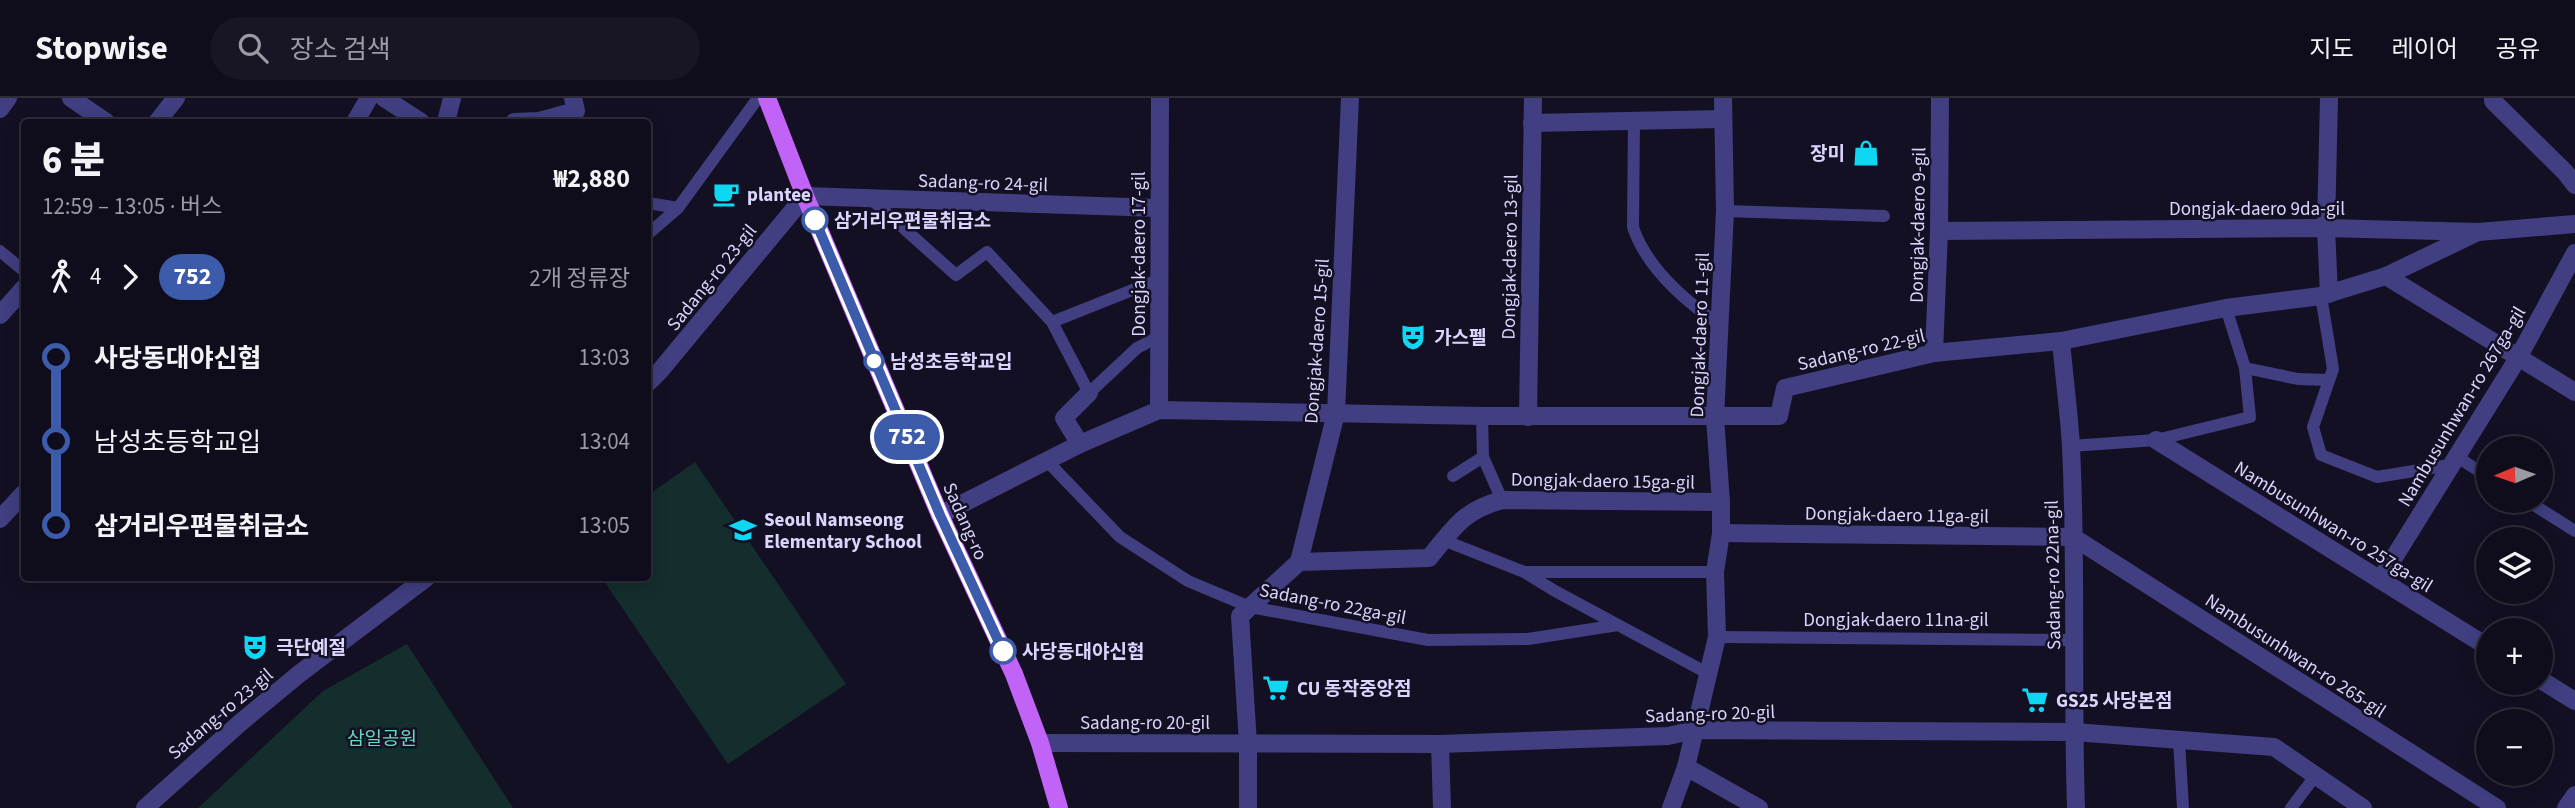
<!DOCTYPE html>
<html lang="ko">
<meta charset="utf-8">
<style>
body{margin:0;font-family:"Source Sans 3","Noto Sans KR",sans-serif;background:#181524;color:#f1f3f6;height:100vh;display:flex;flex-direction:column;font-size:26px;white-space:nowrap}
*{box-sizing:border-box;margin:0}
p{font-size:23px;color:#9b9ba3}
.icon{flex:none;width:38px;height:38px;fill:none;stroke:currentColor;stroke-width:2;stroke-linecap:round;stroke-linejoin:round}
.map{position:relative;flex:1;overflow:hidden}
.panel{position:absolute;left:21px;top:21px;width:630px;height:462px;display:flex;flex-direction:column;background:#0f0c1b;border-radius:7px;box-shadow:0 4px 18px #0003,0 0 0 2px #2f2c3a}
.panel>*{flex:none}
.badge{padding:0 14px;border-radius:23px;font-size:24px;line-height:46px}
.needle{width:46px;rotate:268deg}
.fabs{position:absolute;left:2476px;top:338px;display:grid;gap:14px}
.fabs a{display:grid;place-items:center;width:77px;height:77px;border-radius:50%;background:#0f0c1b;box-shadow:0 4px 18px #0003,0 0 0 2px #2f2c3a;font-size:35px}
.map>.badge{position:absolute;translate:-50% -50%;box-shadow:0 0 0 4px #fff}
.legs{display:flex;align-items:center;gap:10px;height:77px;padding:0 21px;font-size:23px}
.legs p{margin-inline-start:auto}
.summary{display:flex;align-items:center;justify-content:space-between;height:119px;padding:0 21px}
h1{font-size:38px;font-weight:800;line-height:52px}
ul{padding:0 21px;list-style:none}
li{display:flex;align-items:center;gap:24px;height:84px;font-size:26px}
li i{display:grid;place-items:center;width:10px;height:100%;margin:0 9px;background:currentColor}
li i::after{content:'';width:18px;height:18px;margin:-9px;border:5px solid;border-radius:50%;background:#0f0c1b}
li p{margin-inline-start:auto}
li:first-child i{background:linear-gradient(#0000 50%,currentColor 0)}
li:last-child i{background:linear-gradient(currentColor 50%,#0000 0)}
header{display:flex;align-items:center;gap:42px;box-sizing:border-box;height:98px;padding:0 35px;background:#0f0c1b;border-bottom:2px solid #2f2c3a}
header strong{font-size:33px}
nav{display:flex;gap:38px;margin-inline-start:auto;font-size:24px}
.search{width:490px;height:63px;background:#181524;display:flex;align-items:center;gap:18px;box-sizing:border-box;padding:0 24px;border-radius:38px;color:#9b9ba3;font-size:26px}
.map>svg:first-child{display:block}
.green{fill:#132e2d}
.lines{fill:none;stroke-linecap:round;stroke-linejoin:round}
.service{stroke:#413e81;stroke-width:12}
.minor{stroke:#413e81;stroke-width:18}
.primary{stroke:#c263f7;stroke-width:18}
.line-1-casing{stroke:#fff;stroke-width:16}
.line-1{stroke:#3d5bab;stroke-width:10}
.stop-1-dot{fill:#fff;stroke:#3d5bab;stroke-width:3.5}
.labels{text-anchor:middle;stroke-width:5;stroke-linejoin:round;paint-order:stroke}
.poi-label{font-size:19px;font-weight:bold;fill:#dbd5fd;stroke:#141024;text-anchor:start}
.street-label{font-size:19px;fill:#dbd5fd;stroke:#141024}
.stop-label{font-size:19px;font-weight:bold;fill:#dbd5fd;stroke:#141024;text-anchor:start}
.park-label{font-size:19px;fill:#65d9be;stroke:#141024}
</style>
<header>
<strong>Stopwise</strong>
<div class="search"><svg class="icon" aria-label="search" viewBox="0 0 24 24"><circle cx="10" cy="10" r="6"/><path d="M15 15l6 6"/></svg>장소 검색</div>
<nav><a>지도</a><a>레이어</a><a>공유</a></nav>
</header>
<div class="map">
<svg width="2575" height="710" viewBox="0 0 2575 710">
<rect width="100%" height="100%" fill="#141024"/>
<g class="green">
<polygon points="695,364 846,586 728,666 602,480 648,480 648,397"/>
<polygon points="407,546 513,710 198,710 323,593"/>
</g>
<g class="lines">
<g class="service">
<path d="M 1634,23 L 1633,129 C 1646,169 1685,203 1720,227"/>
<polyline points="871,101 956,177 987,154 1052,224 1089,295 1137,250 1158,239"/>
<polyline points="648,105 678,110"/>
<polyline points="1725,113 1884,118"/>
<polyline points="648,136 678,110 758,0"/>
<polyline points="0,153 24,173"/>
<polyline points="2321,198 2333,271 2313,329 2321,357 2377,379 2450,367"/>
<polyline points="1052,224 1160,181"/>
<polyline points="2245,270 2298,281 2329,282"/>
<polyline points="2071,348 2156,342 2250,319 2245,270 2226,210"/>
<polyline points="2456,358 2488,379"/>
<polyline points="1483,359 1502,402"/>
<polyline points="1047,363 1120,439 1188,483 1250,509 1428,542 1528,541 1618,527"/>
<polyline points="1453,378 1483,359 1482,318"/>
<polyline points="2526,402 2575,433"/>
<polyline points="1443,442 1524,474 1555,493 1709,576"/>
<polyline points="1525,474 1715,474"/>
<polyline points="1717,539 2075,542"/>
<polyline points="2179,643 2183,710"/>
<polyline points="2291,710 2316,677"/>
</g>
<g class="minor">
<polyline points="71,0 106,24"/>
<polyline points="384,0 421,24"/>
<polyline points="2329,0 2326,130 2329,196"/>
<polyline points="2493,0 2493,3 2565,74 2575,87"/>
<polyline points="0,11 8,0"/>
<polyline points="157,24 176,0"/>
<polyline points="355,24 369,0"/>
<polyline points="446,24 452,0"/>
<polyline points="514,24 539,23 576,13 573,0"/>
<polyline points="1532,25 1722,21"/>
<polyline points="1939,133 2326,130 2478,134 2575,126"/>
<polyline points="2386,178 2575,294"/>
<polyline points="0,217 24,190"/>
<path d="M 2061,243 C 2064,278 2069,314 2071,349 C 2077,469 2072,590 2076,710"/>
<polyline points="1934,255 1939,133 1940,0"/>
<polyline points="648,285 659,274 805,98 1159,110"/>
<polyline points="1159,312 1160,0"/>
<polyline points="1528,319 1533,0"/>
<polyline points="2156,342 2488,549"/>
<polyline points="1080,346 1064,320 1089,295"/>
<polyline points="940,417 1080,346 1159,312 1482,318 1779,318 1785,290 1934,255 2061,243 2226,210 2321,198 2386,178 2478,134"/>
<polyline points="0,421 24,395"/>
<polyline points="1721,435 2073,439 2497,710"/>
<path d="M 1299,464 L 1429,460 C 1454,430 1462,413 1502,402 L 1721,404"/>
<polyline points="2380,482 2518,260 2575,155"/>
<polyline points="2541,582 2575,603"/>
<polyline points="1040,645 1440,646 1668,638 1695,632 2074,634 2274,649 2363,710"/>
<polyline points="1440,646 1442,710"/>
<polyline points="1686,669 1759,710"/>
<polyline points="145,710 240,625 299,576 426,480"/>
<polyline points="1248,710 1248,646 1240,518 1299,464 1336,315 1350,0"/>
<polyline points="1671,710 1686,669 1717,539 1715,474 1721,435 1721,404 1715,320 1725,113 1723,0"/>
<polyline points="2566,710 2575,697"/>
</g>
<polyline class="primary" points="767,0 805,98 940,417 1014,576 1040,645 1059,710"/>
</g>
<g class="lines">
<g class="line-1-casing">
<polyline id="line-1" points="815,122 940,417 1003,553"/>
</g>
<use href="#line-1" class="line-1"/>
</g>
<defs>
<g id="shop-bare" transform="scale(2.1)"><path d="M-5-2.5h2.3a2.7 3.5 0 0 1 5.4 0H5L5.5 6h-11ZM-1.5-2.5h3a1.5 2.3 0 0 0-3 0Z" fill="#0dd7f1" stroke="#141024" stroke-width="2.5" paint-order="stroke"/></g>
<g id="cafe-bare" transform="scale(2.1)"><path d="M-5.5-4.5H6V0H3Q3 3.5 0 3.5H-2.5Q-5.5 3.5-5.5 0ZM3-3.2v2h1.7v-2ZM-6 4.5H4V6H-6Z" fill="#0dd7f1" stroke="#141024" stroke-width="2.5" paint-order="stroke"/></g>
<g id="theatre-bare" transform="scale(2.1)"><path d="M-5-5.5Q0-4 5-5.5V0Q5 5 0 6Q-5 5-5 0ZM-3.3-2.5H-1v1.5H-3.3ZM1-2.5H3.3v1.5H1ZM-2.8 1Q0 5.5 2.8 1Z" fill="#0dd7f1" stroke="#141024" stroke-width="2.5" paint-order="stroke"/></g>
<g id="school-bare" transform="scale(2.1)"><path d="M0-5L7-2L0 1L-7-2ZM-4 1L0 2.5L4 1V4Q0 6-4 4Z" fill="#0dd7f1" stroke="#141024" stroke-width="2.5" paint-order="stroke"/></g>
<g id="supermarket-bare" transform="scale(2.1)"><path d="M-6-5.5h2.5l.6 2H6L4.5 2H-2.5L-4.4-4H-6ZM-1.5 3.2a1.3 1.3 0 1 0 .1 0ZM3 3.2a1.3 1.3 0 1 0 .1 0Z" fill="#0dd7f1" stroke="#141024" stroke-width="2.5" paint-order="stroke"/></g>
</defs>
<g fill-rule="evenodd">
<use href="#shop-bare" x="1866" y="55"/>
<use href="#cafe-bare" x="726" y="96"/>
<use href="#theatre-bare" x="1413" y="239"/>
<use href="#school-bare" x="743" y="432"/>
<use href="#theatre-bare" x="255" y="549"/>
<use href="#supermarket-bare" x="1276" y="590"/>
<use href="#supermarket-bare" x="2035" y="602"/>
</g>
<g class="stop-1-dot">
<circle cx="815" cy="122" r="12"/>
<circle cx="874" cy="263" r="9"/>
<circle cx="1003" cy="553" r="12"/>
</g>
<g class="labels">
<g class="poi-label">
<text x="1845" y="62" text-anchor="end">장미</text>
<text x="747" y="103">plantee</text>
<text x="1434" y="246">가스펠</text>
<text x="764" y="428">Seoul Namseong<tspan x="764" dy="22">Elementary School</tspan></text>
<text x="276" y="556">극단예절</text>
<text x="1297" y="597">CU 동작중앙점</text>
<text x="2056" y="609">GS25 사당본점</text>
</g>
<g class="street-label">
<text transform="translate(983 84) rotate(2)" y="7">Sadang-ro 24-gil</text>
<text x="2257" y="117">Dongjak-daero 9da-gil</text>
<text transform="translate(1917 127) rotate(-89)" y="7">Dongjak-daero 9-gil</text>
<text transform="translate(1138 156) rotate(-90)" y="7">Dongjak-daero 17-gil</text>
<text transform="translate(1509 159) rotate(-89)" y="7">Dongjak-daero 13-gil</text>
<text transform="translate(711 179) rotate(-51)" y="7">Sadang-ro 23-gil</text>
<text transform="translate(1699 237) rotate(-88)" y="7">Dongjak-daero 11-gil</text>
<text transform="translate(1316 243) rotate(-86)" y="7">Dongjak-daero 15-gil</text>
<text transform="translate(1861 251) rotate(-13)" y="7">Sadang-ro 22-gil</text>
<text transform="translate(2461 308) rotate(-59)" y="7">Nambusunhwan-ro 267ga-gil</text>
<text transform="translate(1603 382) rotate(1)" y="7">Dongjak-daero 15ga-gil</text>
<text transform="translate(1897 416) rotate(1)" y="7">Dongjak-daero 11ga-gil</text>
<text transform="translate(966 423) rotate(66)" y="7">Sadang-ro</text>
<text transform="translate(2334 428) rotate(32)" y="7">Nambusunhwan-ro 257ga-gil</text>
<text transform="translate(2052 477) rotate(-91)" y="7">Sadang-ro 22na-gil</text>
<text transform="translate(1333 505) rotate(11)" y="7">Sadang-ro 22ga-gil</text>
<text x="1896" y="528">Dongjak-daero 11na-gil</text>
<text transform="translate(2296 557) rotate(33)" y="7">Nambusunhwan-ro 265-gil</text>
<text transform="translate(220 615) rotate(-40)" y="7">Sadang-ro 23-gil</text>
<text transform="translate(1710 615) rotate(-2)" y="7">Sadang-ro 20-gil</text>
<text x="1145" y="631">Sadang-ro 20-gil</text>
</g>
<g class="stop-label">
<text x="834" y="129">삼거리우편물취급소</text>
<text x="890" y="270">남성초등학교입</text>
<text x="1022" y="560">사당동대야신협</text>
</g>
<g class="park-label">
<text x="382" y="647">삼일공원</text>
</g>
</g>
</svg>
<div class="fabs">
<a><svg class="needle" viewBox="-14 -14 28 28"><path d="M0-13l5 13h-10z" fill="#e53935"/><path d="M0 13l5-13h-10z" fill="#9b9ba3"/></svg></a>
<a><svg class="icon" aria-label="layers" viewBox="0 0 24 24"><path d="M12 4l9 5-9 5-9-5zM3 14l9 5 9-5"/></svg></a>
<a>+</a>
<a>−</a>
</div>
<b class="badge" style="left:907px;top:339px;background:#3d5bab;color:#fff">752</b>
<section class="panel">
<div class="summary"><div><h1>6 분</h1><p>12:59 – 13:05 · 버스</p></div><b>₩2,880</b></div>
<div class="legs"><svg class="icon" aria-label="walk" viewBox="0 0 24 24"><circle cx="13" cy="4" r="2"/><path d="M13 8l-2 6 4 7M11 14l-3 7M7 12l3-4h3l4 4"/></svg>4<svg class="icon" aria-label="forward" viewBox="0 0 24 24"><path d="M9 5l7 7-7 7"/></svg><b class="badge" style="background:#3d5bab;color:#fff">752</b><p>2개 정류장</p></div>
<ul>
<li><i style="color:#3d5bab"></i><b>사당동대야신협</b><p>13:03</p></li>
<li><i style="color:#3d5bab"></i><span>남성초등학교입</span><p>13:04</p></li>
<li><i style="color:#3d5bab"></i><b>삼거리우편물취급소</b><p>13:05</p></li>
</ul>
</section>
</div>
